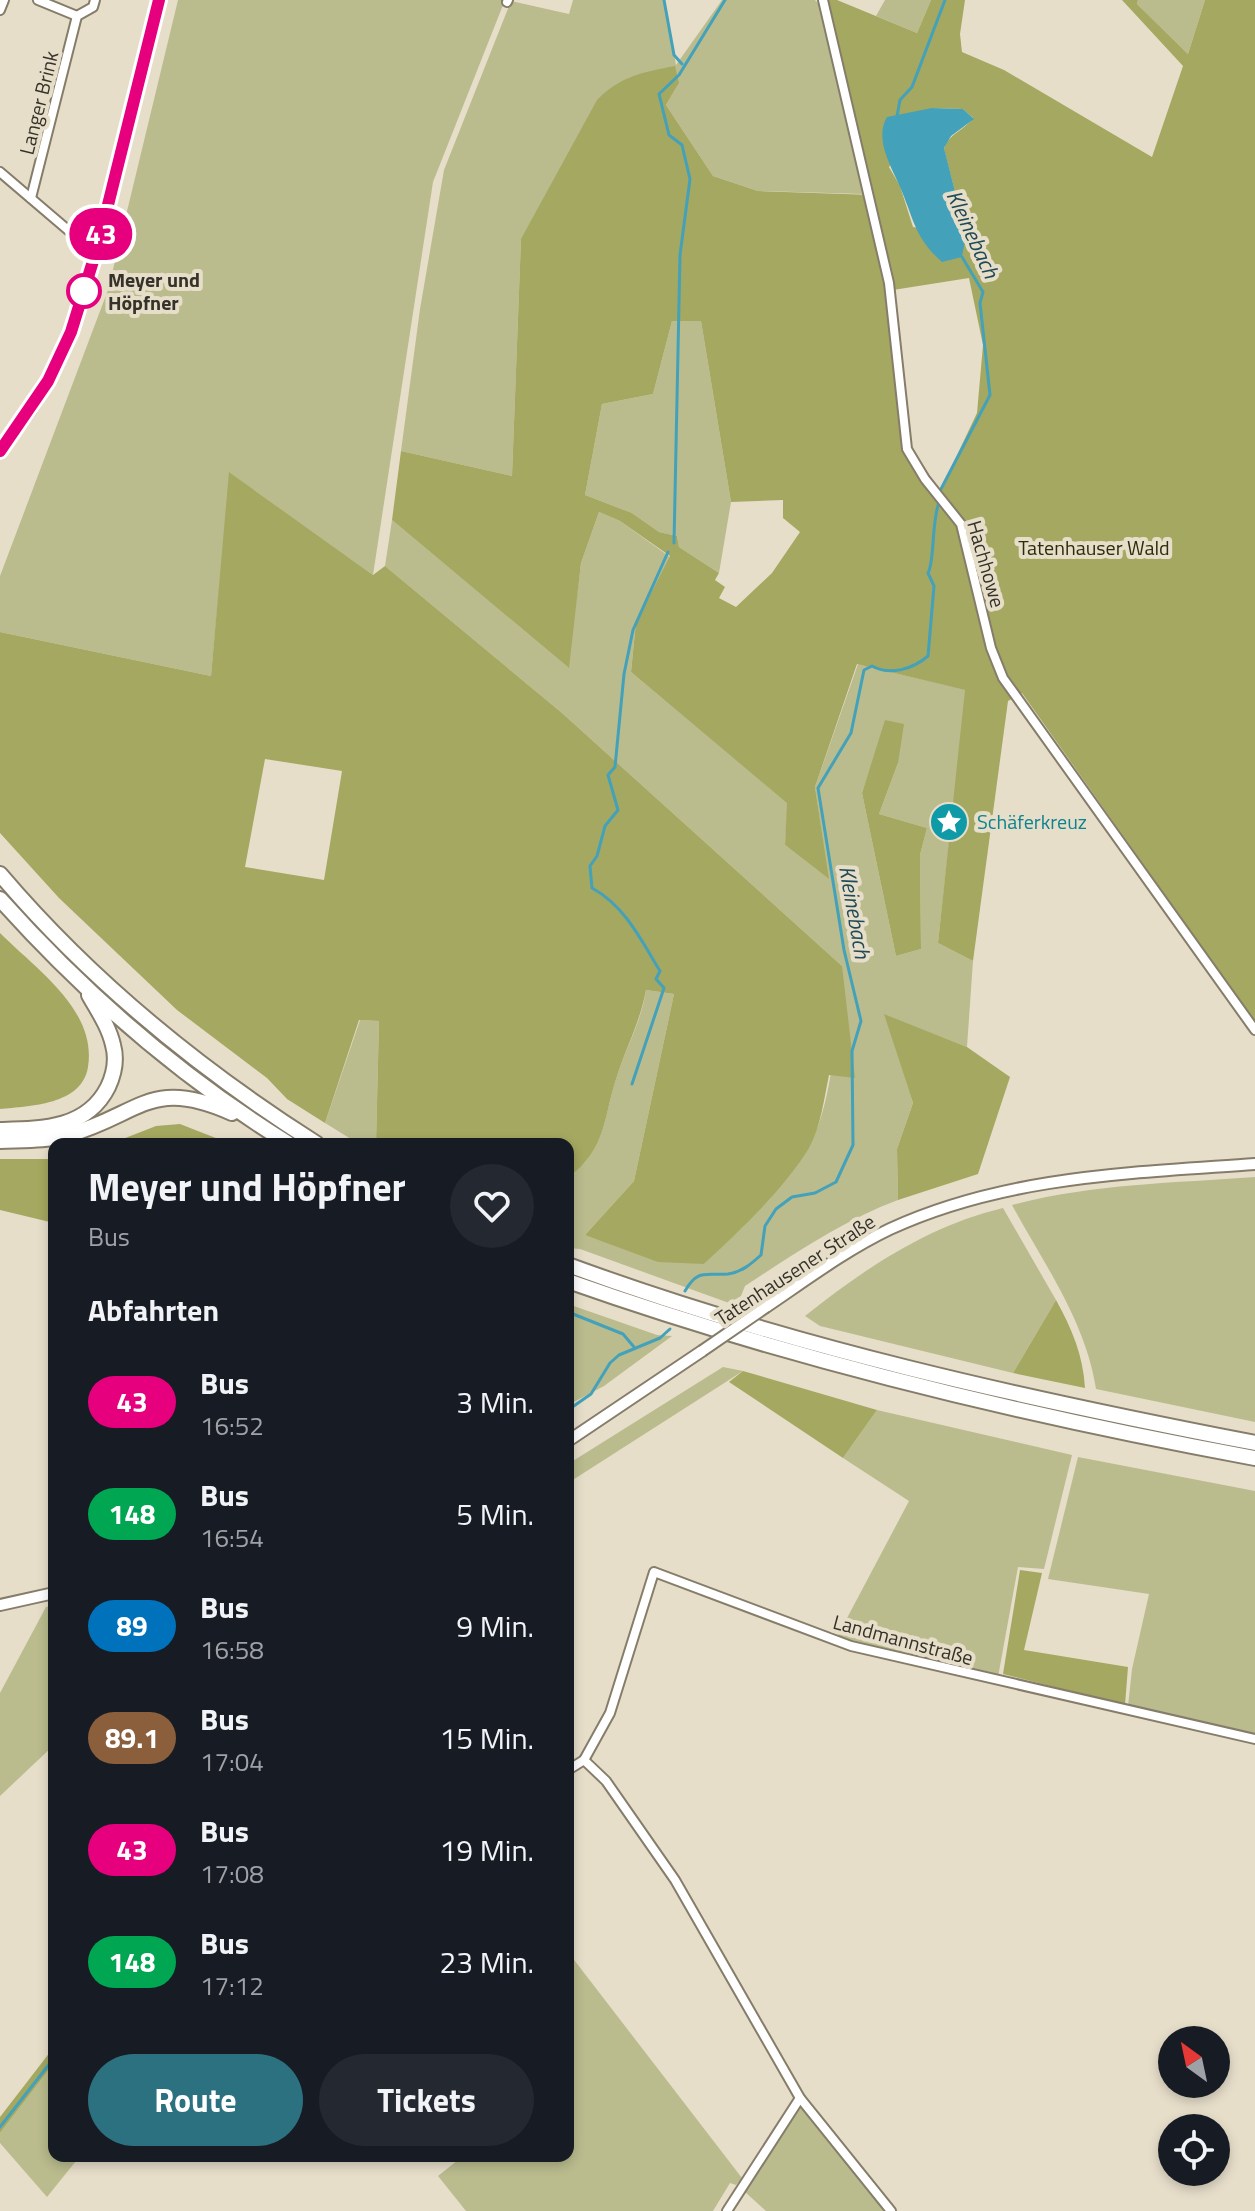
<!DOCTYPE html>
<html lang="de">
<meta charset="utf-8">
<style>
body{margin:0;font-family:"Titillium Web",sans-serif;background:#242831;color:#f1f3f6;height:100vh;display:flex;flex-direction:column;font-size:30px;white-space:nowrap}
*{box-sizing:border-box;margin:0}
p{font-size:26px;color:#9ea1a6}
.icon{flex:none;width:44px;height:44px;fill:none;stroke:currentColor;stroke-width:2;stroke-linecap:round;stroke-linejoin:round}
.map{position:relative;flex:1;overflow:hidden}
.drawer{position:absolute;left:48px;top:1138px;width:526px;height:1024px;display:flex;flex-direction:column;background:#171b24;border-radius:16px;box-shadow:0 4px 12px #0003}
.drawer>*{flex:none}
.badge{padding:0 16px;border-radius:26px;font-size:28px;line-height:52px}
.needle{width:52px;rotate:327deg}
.controls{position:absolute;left:1158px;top:2026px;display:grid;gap:16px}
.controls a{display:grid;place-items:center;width:72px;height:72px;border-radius:50%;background:#171b24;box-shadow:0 4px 12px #0003;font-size:40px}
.map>.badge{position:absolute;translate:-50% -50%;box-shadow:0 0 0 4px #fff}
h2{padding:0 40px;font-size:30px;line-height:72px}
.round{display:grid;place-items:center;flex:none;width:84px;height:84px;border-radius:42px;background:#242831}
.overview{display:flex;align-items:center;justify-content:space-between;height:136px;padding:0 40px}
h1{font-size:38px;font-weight:700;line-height:60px}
.cta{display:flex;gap:16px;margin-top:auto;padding:16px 40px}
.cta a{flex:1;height:92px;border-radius:48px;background:#2c7180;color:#fff;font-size:32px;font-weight:700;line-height:92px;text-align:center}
.cta a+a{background:#242831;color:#f1f3f6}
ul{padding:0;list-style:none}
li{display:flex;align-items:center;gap:24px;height:112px;padding:0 40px}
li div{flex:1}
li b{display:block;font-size:30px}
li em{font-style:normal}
li .badge{min-width:88px;font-weight:700;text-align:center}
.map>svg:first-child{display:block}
.green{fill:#babc8e;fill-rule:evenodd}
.forest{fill:#a5a860;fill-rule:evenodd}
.water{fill:#44a1ba}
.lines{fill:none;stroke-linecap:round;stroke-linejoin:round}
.stream{stroke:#44a1ba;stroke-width:3}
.minor-casing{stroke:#857d6a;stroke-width:12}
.tertiary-casing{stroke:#857d6a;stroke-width:14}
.motorway-casing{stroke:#857d6a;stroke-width:18}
.minor{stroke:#fff;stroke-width:8}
.tertiary{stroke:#fff;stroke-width:10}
.motorway{stroke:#fff;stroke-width:14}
.tertiary-bridge-casing{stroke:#857d6a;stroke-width:14;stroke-linecap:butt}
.tertiary-bridge{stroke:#fff;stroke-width:10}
.line-casing{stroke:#fff;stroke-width:18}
.line{stroke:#e6007e;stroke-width:12}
.stop-dot{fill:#fff;stroke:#e6007e;stroke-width:4}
.labels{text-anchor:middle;stroke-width:8;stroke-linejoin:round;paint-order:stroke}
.street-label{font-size:20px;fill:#35322a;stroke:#e7deca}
.stop-label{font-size:20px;font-weight:bold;fill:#35322a;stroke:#e7deca;text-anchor:start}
.park-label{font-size:20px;fill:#2c2c0c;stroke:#e7deca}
.culture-label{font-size:20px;fill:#0d838f;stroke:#e7deca;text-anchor:start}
.water-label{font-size:22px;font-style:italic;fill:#214a56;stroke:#e7deca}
</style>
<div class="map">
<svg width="1255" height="2211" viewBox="0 0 1255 2211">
<rect width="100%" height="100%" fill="#e7deca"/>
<g class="green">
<polygon points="178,0 505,0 433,182 373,575 230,473 211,676 0,632 0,576 108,290"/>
<polygon points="573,0 664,0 676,65 722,0 815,0 820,5 863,194 758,191 713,176 666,105 679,83 521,239 512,476 401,451 420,309 444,170 511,1 569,14"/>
<polygon points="885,0 931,0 917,33 876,16"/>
<polygon points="1138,0 1205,0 1188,54 1137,4"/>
<polygon points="672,321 701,321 731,502 719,573 679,547 677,536 659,532 632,513 585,495 602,404 653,394"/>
<path d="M 599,512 L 620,521 L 670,557 L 636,622 L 631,672 L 788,803 L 785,845 L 828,878 L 815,787 L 858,664 L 966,690 L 938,943 L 973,961 L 967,1047 L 885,1015 L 913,1103 L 897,1149 L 898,1200 C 842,1221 794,1254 745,1286 L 741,1296 L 729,1303 L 580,1249 L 568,1248 L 568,1178 C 608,1148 603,1115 618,1073 C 628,1043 641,1022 646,990 L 674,994 L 634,1181 L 585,1235 L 704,1264 C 739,1230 786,1189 809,1146 C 835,1099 836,1019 842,966 L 562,713 L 385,566 L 392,520 L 568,667 L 581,563 ZM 886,720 L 898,763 L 879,814 L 927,828 L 920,855 L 921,949 L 896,956 L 862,793 Z"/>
<polygon points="360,1020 379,1021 376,1144 359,1144 325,1123"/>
<path d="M 1255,1177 L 1255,1422 L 1096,1389 C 1086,1322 1044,1264 1012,1205 C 1090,1184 1174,1183 1255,1177 Z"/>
<path d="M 1003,1208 L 1056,1300 L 1013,1373 L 820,1326 L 805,1316 C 865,1268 928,1226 1003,1208 Z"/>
<polygon points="568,1304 657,1335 672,1336 604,1386 568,1405"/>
<polygon points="723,1367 743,1371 568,1483 568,1464"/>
<polygon points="877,1410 1072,1455 1044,1569 1018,1567 998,1677 837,1637 909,1501 843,1458"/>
<polygon points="1078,1457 1255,1491 1255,1734 1128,1706 1132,1669 1149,1594 1048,1579"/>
<polygon points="54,1605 54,1745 0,1796 0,1693 46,1607"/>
<polygon points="568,1952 742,2178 736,2185 730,2183 713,2211 466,2211 438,2176 463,2156 568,2156"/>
<polygon points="54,2063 54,2156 80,2156 47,2197 0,2143 0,2133"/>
<polygon points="800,2106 886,2211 766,2211 744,2191"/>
</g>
<g class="forest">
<path d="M 828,0 L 837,0 L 917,33 L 931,0 L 965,0 L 960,34 L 962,52 L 1004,70 L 1152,157 L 1183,66 L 1122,0 L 1138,0 L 1137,4 L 1188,54 L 1205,0 L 1255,0 L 1255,1022 L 1022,693 L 1008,701 L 973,961 L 938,943 L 965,690 L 857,664 L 815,787 L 829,879 L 785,845 L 787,803 L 631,672 L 636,622 L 670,556 L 620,521 L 599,512 L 581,563 L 569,668 L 392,520 L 401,451 L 512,476 L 521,239 L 597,100 C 620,76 644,72 675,66 L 679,83 L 666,105 L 713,176 L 758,191 L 874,195 ZM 932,108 L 963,109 L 973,118 C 965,130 948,134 944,149 L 966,235 L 913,227 L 900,186 L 889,167 ZM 969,278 L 983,345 L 977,413 L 940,491 L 911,447 L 893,290 ZM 672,321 L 701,321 L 731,502 L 783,500 L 783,518 L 800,532 L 772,573 L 736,607 L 719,598 L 725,587 L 715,580 L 719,573 L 679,547 L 677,536 L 659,532 L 632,513 L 585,495 L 602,404 L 653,394 Z"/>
<path d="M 229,472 L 373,575 L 385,566 L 562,713 L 842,966 L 855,1078 L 829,1075 C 824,1099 821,1126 809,1148 C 782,1192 741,1229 704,1264 L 658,1262 L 585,1235 L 634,1181 L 674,994 L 646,990 C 640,1022 628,1043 618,1073 C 603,1116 608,1148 568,1178 L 568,1144 L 376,1144 L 379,1021 L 359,1020 L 325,1123 L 287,1099 L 267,1078 L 177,1010 L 59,898 L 0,833 L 0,632 L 211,676 ZM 265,759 L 342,771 L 324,880 L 245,867 Z"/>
<polygon points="885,720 904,724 898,763 879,814 927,828 920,855 921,949 896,956 862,793"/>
<path d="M 0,933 C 37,970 97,1010 88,1067 C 82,1105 30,1106 0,1109 Z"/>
<polygon points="884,1014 967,1047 1010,1077 978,1174 898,1200 897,1149 913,1103"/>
<polygon points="180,1124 231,1144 110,1144 156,1126"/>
<polygon points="0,1159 54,1159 54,1223 0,1210"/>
<path d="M 1056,1300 C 1072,1329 1083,1355 1085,1388 L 1013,1373 Z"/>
<polygon points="743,1371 877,1410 843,1458 729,1382"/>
<polygon points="1020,1570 1042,1573 1024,1650 1128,1667 1125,1705 1003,1674"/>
<polygon points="54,2047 54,2063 0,2133 0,2117"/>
</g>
<path class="water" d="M 932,108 L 963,109 L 974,119 L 951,136 L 944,148 L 966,235 L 962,257 L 942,262 C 914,237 914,219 900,187 C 891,166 874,139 887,117 Z"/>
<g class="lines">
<g class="stream">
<polyline points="664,0 674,55 682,64"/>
<polyline points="897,116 900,100 912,87 945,0"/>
<polyline points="941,489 990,395 980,303 983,292 962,257"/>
<polyline points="674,543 680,255 690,179 682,145 669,135 659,94 679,75 725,0"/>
<path d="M 632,1084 L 664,988 L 656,979 L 660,971 C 641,940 625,906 592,888 L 590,866 L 597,856 L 605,826 L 618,810 L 608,775 L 615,767 L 624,674 L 633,630 L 668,552"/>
<path d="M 685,1291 C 698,1268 706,1276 728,1274 C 742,1272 751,1264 761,1255 L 765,1226 L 776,1209 L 792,1197 L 815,1193 L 836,1182 L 853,1145 L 852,1051 L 861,1021 L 844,950 L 818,788 L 851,733 L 864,670 L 872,666 C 890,676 913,669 928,656 L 934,586 L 928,573 C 935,560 931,525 939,502"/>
<polyline points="568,1312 623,1334 634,1347"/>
<polyline points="568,1410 591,1394 610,1363 619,1355 660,1338 670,1329"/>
<polyline points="0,2127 54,2058"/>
</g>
<g class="minor-casing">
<g id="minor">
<polyline points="38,0 77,16"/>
<polyline points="823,0 889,283 907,449 925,479 961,524 991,648 1003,678 1255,1030"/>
<polyline points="507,2 508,0"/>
<polyline points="0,10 4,0"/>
<polyline points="0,172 75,236 98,245"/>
<polyline points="31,198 77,16 93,7 95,0"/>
<polyline points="584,1760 610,1713 654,1572 851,1646 1255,1739"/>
<polyline points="568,1770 584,1760 606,1781 675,1880 800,2098 891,2211"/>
<polyline points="727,2211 800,2098"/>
</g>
</g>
<g class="tertiary-casing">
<g id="tertiary">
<path d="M 0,448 C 69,376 92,271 115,177 C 130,118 144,59 159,0"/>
<path d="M 766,1307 C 806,1280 846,1250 890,1229 C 1005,1176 1131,1173 1255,1164"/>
<polyline points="568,1441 702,1351"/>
<polyline points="0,1605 54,1593"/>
</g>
</g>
<g class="motorway-casing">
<g id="motorway">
<path d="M 0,874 C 91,981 199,1069 317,1144"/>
<path d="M 0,899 C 84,993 181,1077 289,1144"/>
<path d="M 0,1130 C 42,1129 87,1129 108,1087 C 114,1074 117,1059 113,1045 C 109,1027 98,1011 89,995"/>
<path d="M 0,1141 C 23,1140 46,1141 68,1135 C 140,1115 150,1076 232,1113"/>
<path d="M 568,1265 C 791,1347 1022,1398 1255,1443"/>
<path d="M 568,1281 C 792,1360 1021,1415 1255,1458"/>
</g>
</g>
<use href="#minor" class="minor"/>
<use href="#tertiary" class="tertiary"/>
<use href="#motorway" class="motorway"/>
<g class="tertiary-bridge-casing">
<polyline id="tertiary-bridge" points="702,1351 766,1307"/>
</g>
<use href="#tertiary-bridge" class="tertiary-bridge"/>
</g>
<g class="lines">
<g class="line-casing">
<polyline id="line" points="0,451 48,381 71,332 98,245 159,0"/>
</g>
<use href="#line" class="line"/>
</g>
<defs>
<g id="sight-disc" transform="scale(2)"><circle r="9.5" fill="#0f9aa8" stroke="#e7deca"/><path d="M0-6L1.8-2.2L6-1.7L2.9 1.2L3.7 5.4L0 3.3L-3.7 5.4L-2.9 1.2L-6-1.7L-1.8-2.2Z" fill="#fff"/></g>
</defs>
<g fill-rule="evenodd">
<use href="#sight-disc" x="949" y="822"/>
</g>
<circle class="stop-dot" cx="84" cy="291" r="16"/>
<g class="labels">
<g class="street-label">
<text transform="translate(39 103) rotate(-76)" y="7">Langer Brink</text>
<text transform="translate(986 564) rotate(74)" y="7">Hachhowe</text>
<text transform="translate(795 1270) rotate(-33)" y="7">Tatenhausener Straße</text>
<text transform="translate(903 1640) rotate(15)" y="7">Landmannstraße</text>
</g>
<g class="stop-label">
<text x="108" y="287">Meyer und<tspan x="108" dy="23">Höpfner</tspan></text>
</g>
<g class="park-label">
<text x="1094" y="555">Tatenhauser Wald</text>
</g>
<g class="culture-label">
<text x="977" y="829">Schäferkreuz</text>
</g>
<g class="water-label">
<text transform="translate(973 234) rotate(65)" y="8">Kleinebach</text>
<text transform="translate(855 912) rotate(80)" y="8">Kleinebach</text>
</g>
</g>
</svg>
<div class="controls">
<a><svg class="needle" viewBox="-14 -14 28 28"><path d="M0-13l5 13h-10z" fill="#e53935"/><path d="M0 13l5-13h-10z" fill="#9ea1a6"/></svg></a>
<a><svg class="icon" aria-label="locate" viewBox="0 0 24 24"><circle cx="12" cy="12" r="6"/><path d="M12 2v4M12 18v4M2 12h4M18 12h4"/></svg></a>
</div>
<b class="badge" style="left:101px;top:234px;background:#e6007e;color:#fff">43</b>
<section class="drawer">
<div class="overview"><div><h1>Meyer und Höpfner</h1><p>Bus</p></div><a class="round"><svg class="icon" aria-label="heart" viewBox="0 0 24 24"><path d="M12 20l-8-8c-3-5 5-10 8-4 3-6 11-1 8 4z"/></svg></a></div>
<h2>Abfahrten</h2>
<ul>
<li><span class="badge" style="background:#e6007e;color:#fff">43</span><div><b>Bus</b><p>16:52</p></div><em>3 Min.</em></li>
<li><span class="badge" style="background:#00a651;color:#fff">148</span><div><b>Bus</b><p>16:54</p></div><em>5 Min.</em></li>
<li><span class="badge" style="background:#0072bc;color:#fff">89</span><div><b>Bus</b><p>16:58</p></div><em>9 Min.</em></li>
<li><span class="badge" style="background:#8b5e3c;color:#fff">89.1</span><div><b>Bus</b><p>17:04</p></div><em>15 Min.</em></li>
<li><span class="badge" style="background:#e6007e;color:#fff">43</span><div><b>Bus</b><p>17:08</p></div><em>19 Min.</em></li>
<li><span class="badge" style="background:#00a651;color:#fff">148</span><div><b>Bus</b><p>17:12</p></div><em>23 Min.</em></li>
</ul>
<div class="cta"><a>Route</a><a>Tickets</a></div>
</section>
</div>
